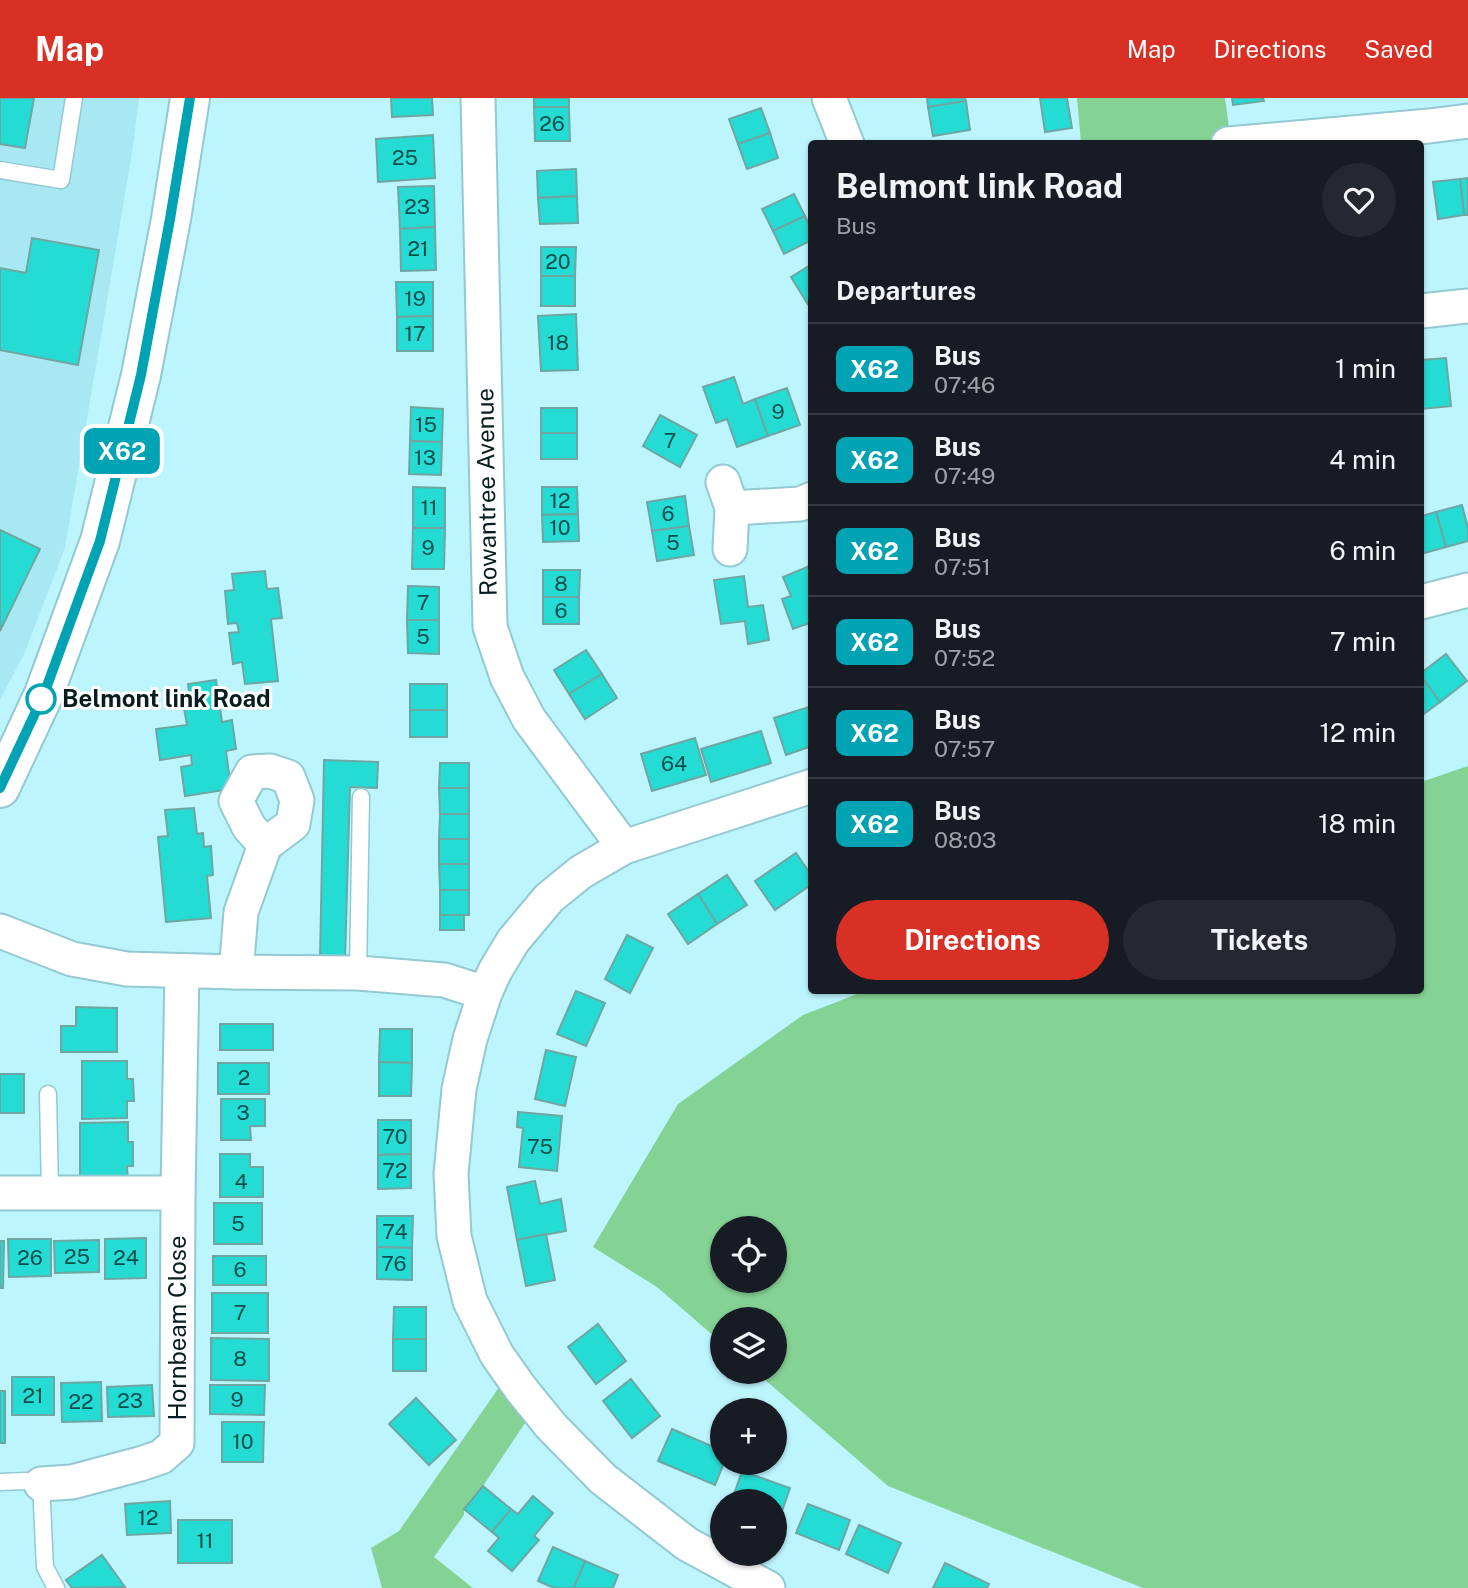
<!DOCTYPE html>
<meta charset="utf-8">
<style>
body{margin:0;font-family:"Public Sans",sans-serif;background:#242831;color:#f1f3f6;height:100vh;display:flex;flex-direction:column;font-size:26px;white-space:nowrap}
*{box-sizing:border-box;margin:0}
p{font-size:23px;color:#9ea1a6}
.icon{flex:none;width:38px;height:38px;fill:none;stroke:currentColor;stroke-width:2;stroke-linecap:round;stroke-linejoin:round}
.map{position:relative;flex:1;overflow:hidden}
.panel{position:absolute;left:808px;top:42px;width:616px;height:854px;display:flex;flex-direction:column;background:#171b24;border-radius:7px;box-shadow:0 2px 5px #0004}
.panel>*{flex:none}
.badge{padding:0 14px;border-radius:10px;font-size:24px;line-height:46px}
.controls{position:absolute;left:710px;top:1118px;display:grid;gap:14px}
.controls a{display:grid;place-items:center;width:77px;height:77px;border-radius:50%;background:#171b24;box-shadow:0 2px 5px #0004;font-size:35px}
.map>.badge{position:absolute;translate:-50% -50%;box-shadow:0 0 0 4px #fff}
h2{padding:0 28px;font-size:26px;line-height:63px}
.round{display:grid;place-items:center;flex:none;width:74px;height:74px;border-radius:37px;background:#242831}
.summary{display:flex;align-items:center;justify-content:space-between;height:119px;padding:0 28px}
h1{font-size:33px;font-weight:700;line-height:52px}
.primary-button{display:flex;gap:14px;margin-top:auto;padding:14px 28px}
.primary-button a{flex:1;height:80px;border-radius:42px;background:#d93025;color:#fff;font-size:28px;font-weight:700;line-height:80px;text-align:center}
.primary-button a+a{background:#242831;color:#f1f3f6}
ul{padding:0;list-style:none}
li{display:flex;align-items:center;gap:21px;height:91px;padding:0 28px;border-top:2px solid #363941}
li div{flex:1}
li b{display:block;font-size:26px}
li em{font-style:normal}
li .badge{min-width:77px;font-weight:700;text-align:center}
header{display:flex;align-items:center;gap:42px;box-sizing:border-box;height:98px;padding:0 35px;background:#d93025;color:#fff}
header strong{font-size:33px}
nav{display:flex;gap:38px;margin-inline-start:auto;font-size:24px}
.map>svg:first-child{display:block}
.built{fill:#a7e8f2}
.green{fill:#85d295;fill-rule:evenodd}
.building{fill:#24dcd4;stroke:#6fa6a2;stroke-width:2}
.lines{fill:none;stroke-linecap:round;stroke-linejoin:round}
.lane-casing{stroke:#92c9d2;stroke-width:19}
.street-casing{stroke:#92c9d2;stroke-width:37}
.secondary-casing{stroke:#92c9d2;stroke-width:42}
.lane{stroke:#fff;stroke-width:16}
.street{stroke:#fff;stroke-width:33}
.secondary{stroke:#fff;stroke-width:38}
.line-casing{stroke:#fff;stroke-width:16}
.line{stroke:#00a3b4;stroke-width:10}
.stop-dot{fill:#fff;stroke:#00a3b4;stroke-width:3.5}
.labels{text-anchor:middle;stroke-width:6;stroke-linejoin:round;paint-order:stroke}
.number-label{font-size:21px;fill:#0e4d4d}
.street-label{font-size:24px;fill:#071d20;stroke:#fff}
.stop-label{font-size:24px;font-weight:bold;fill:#071d20;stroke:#fff;text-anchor:start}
</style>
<header>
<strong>Map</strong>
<nav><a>Map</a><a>Directions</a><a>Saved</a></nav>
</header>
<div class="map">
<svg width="1468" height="1490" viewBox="0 0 1468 1490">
<rect width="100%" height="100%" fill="#bdf5ff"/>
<polygon class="built" points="0,0 139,0 132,55 65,450 24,556 0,602"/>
<g class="green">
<polygon points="1077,0 1225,0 1231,45 1081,45"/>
<path d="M 1468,668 L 1468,1490 L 1143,1490 L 888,1388 L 756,1274 L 775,1274 L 775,1222 L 723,1222 L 723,1246 L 657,1189 L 593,1149 L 678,1006 L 803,917 L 865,893 L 1421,892 L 1421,684 ZM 775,1130 L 775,1183 L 723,1183 L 723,1130 Z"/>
<polygon points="500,1288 527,1322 483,1388 464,1411 464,1417 434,1459 473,1490 382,1490 371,1450 399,1433"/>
</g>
<g class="building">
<polygon points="0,0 34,0 25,50 0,46"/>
<polygon points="391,0 432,0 433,17 392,19"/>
<rect x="534" y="0" width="35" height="9"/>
<polygon points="927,0 965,0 966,3 928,9"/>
<polygon points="1040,0 1067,0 1072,30 1045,34"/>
<polygon points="1232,0 1263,0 1264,3 1233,7"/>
<polygon points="966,3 970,32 933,38 928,9"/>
<polygon points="534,9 569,9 570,43 535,43"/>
<polygon points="761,10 770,35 738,46 729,21"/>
<polygon points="770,35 778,60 747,71 738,46"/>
<polygon points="433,37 435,80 378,84 376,41"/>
<polygon points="576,71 577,98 538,100 537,73"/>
<polygon points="1468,80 1468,117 1464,117 1460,81"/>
<polygon points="1460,81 1464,117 1438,121 1433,84"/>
<polygon points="434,88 435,129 400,131 398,89"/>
<polygon points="794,96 805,118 773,133 762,111"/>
<polygon points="577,98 578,125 540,126 538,100"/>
<polygon points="805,118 812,133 812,142 784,156 773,133"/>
<polygon points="435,129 436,172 401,173 400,131"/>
<polygon points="32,140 99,152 78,267 0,252 0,170 26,175"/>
<polygon points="541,149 576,149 575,178 541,178"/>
<polygon points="812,166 812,206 809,208 791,179"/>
<rect x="541" y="178" width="34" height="30"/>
<polygon points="396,184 433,184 433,218 397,219"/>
<polygon points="576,216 578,272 541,273 538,218"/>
<polygon points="433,218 433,253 397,253 397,219"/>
<polygon points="1446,260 1451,308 1421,311 1421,262"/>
<polygon points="734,279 743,306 755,301 768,338 737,349 727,321 716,325 703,289"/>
<polygon points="787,290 800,327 768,338 755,301"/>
<polygon points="411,309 443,311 442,344 410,343"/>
<rect x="541" y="310" width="36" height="25"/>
<polygon points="660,317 697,337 680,369 643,348"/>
<rect x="541" y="335" width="36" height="26"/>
<polygon points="410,343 442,344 441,377 409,376"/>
<polygon points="413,389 445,390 445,430 413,430"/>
<polygon points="542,389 577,389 578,416 542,417"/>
<polygon points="685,398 689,428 652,433 647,404"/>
<polygon points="1462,407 1468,430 1468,443 1446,449 1436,414"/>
<polygon points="1436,414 1446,449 1421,456 1421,418"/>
<polygon points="578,416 579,443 543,444 542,417"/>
<polygon points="689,428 694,457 657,463 652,433"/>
<polygon points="413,430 445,430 444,471 412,471"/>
<polygon points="0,432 40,451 0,533"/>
<polygon points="812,467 812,524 793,531 782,501 791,498 783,479"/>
<polygon points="543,472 580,472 579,499 543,499"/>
<polygon points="265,473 267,491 278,490 282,520 271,521 278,583 245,586 242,564 233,566 229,535 239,534 237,525 228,526 225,493 234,492 232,476"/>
<polygon points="744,478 748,509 763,507 769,542 748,546 745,523 721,526 714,482"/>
<polygon points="408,488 439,489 439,522 407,522"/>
<rect x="543" y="499" width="36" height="27"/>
<polygon points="407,522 439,522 439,556 408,555"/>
<polygon points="586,552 602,576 569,596 554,572"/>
<polygon points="1446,556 1467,583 1440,604 1421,578 1421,575"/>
<polygon points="602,576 617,600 585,621 569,596"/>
<polygon points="1421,578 1440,604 1421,618"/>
<polygon points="216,582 222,624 232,622 236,651 226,653 231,691 185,698 181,669 192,667 191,657 160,662 156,631 187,627 184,610 191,609 188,586"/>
<rect x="410" y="586" width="37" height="26"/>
<polygon points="812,608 812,648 786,657 774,620"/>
<rect x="410" y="612" width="37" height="27"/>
<polygon points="761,633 771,665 711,684 701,651"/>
<polygon points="695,640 706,677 652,693 641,656"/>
<polygon points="324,662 378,664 377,690 350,689 345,862 320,861"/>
<polygon points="440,665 469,665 469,690 439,690"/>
<polygon points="439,690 469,690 469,716 440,716"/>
<polygon points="194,710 197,736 203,735 204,749 211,748 213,777 207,778 211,820 166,824 158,739 168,738 165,712"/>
<polygon points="440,716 469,716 469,741 439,741"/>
<rect x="439" y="741" width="30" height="25"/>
<polygon points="796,755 812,778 812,786 775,812 755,783"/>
<polygon points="439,766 469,766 469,792 440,792"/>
<polygon points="727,777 747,807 717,826 698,796"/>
<rect x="440" y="792" width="29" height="25"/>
<polygon points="698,796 717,826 688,846 668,816"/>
<rect x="440" y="817" width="24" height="15"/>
<polygon points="627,837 653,850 630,895 605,881"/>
<polygon points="576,893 605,905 586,948 557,936"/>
<polygon points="76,909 117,910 117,954 61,954 61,928 76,928"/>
<rect x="220" y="926" width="53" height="26"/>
<polygon points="380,931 412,931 412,965 379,964"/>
<polygon points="546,952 576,959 565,1008 535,1001"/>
<polygon points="82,963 127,963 127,981 133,981 134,1003 127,1003 127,1020 82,1021"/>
<polygon points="379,964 412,965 411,998 379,998"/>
<rect x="218" y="965" width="51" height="31"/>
<rect x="0" y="976" width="24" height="39"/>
<polygon points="221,1001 265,1001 265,1028 250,1028 251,1042 221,1042"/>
<polygon points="518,1014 562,1018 557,1073 519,1069 523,1030 517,1029"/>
<polygon points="378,1022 411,1022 411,1056 378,1057"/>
<polygon points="128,1024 128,1044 133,1044 133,1068 127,1068 128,1083 80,1083 80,1025"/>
<polygon points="220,1056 250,1056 250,1069 263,1069 263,1099 220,1099"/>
<polygon points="411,1056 411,1090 378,1091 378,1057"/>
<polygon points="535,1083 540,1106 561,1101 566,1133 517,1142 507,1089"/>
<rect x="214" y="1105" width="48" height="41"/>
<polygon points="377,1118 413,1118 412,1150 377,1149"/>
<polygon points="546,1136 555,1182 526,1188 517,1142"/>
<polygon points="146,1140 146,1180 105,1181 105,1141"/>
<polygon points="8,1141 51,1141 51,1178 9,1179"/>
<polygon points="99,1142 99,1174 55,1175 54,1143"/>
<polygon points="0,1143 4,1143 3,1190 0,1190"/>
<polygon points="377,1149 412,1150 412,1182 377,1181"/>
<rect x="213" y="1158" width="53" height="29"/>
<rect x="212" y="1195" width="56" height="40"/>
<polygon points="394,1209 426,1209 426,1241 393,1241"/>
<polygon points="598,1226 626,1263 596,1286 568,1249"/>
<polygon points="211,1240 269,1241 269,1283 211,1282"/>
<rect x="393" y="1241" width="33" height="32"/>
<rect x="12" y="1279" width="42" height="38"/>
<polygon points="631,1281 660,1318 632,1340 603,1303"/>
<polygon points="101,1284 102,1323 62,1324 61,1285"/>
<polygon points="152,1287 154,1318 108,1319 107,1289"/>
<polygon points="210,1287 265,1287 264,1317 210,1316"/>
<rect x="0" y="1293" width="5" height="52"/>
<polygon points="416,1300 456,1342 429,1367 389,1326"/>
<polygon points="222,1324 264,1324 263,1364 222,1364"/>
<polygon points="672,1331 723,1353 724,1365 715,1387 658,1363"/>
<polygon points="742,1373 790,1390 780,1419 775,1417 775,1404 732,1402"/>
<polygon points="483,1388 511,1411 492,1434 464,1411"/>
<polygon points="533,1398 553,1415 534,1438 539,1442 512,1473 488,1453 499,1440 492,1434 511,1411 518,1416"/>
<polygon points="170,1403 171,1435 127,1437 125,1406"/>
<polygon points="808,1406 850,1422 839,1452 796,1435"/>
<rect x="178" y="1422" width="54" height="43"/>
<polygon points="859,1427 901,1445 888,1475 846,1456"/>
<polygon points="553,1449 585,1463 574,1490 554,1490 538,1483"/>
<polygon points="102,1457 125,1489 72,1490 66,1482"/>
<polygon points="585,1463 618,1477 613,1490 574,1490"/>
<polygon points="945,1465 989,1486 987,1490 933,1490"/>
</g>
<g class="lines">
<g class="lane-casing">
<g id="lane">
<polyline points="0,72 61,82 74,0"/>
<polyline points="358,875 361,699"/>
<polyline points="48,996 50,1095"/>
<polyline points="0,1384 26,1383 41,1386 45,1469 56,1490"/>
</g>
</g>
<g class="street-casing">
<g id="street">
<polyline points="478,0 490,529 507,579 529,621 624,749"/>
<polyline points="829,0 847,46"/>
<polyline points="1228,46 1429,28 1468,23"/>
<polyline points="1421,213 1468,208"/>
<polyline points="723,384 732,410 730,451"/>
<polyline points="732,410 800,406 812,401"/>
<polyline points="1421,504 1468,492"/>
<polyline points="0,833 72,861 127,871 236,874 358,875 444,882 485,895"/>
<polyline points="236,874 241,814 265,747 293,726 297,702 288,679 270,673 252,674 236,703 249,729 265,747"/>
<polyline points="0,1095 178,1095"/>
<polyline points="41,1386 72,1384 140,1366 161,1359 177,1345 178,1095 182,873"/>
<polyline points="768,1490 687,1446 603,1381 551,1328 521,1291 497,1257 470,1203 454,1138 451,1076 459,991 470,941 485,895 495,873 513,843 549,800 581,774 624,749 812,688"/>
</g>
</g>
<g class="secondary-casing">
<polyline id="secondary" points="0,690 44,596 100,443 141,277 171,121 190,0"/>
</g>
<use href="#lane" class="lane"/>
<use href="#street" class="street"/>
<use href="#secondary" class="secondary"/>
</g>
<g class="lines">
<g class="line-casing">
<polyline id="line" points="0,690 44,596 100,443 141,277 170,121 190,0"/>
</g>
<use href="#line" class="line"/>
</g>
<circle class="stop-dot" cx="41" cy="601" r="14"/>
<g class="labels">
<g class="number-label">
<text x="552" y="33">26</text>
<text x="405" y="67">25</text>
<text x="417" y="116">23</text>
<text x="418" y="158">21</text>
<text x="558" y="171">20</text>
<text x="415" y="208">19</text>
<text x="415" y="243">17</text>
<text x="558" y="252">18</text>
<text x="778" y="321">9</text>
<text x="426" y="334">15</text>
<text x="670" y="350">7</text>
<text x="425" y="367">13</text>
<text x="560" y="410">12</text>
<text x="429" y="417">11</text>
<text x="668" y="423">6</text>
<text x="560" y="437">10</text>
<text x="673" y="452">5</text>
<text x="428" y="457">9</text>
<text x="561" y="493">8</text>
<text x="423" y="512">7</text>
<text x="561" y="520">6</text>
<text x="423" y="546">5</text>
<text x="674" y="673">64</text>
<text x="244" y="987">2</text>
<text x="243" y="1022">3</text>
<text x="395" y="1046">70</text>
<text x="540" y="1056">75</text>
<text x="395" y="1080">72</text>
<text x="241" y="1091">4</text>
<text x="238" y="1133">5</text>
<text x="395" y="1141">74</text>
<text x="77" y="1166">25</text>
<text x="30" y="1167">26</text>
<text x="126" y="1167">24</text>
<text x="394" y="1173">76</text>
<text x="240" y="1179">6</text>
<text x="240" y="1222">7</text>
<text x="240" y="1268">8</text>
<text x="33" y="1305">21</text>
<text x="237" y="1309">9</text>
<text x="130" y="1310">23</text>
<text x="81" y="1311">22</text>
<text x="243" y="1351">10</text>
<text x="148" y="1427">12</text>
<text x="205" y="1450">11</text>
</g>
<g class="street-label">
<text transform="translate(487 394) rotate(-91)" y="8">Rowantree Avenue</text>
<text transform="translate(178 1230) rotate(-90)" y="8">Hornbeam Close</text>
</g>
<g class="stop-label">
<text x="62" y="609">Belmont link Road</text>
</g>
</g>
</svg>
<div class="controls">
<a><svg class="icon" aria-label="locate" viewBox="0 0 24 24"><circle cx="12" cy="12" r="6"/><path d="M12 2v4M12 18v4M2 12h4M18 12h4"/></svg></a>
<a><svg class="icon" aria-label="layers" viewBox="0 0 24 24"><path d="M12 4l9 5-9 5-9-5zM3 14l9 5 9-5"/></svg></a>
<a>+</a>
<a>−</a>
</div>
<b class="badge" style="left:122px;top:353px;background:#00a3b4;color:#fff">X62</b>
<section class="panel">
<div class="summary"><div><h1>Belmont link Road</h1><p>Bus</p></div><a class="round"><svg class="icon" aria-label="heart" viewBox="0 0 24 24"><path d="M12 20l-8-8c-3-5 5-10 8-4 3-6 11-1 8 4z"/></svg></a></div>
<h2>Departures</h2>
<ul>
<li><span class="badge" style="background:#00a3b4;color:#fff">X62</span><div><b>Bus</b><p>07:46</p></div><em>1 min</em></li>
<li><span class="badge" style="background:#00a3b4;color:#fff">X62</span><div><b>Bus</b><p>07:49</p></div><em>4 min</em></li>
<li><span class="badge" style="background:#00a3b4;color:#fff">X62</span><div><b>Bus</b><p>07:51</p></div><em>6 min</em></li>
<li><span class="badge" style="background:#00a3b4;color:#fff">X62</span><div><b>Bus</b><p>07:52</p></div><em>7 min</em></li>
<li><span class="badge" style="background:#00a3b4;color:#fff">X62</span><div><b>Bus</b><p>07:57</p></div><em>12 min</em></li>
<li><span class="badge" style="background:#00a3b4;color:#fff">X62</span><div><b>Bus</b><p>08:03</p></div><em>18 min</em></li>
</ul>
<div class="primary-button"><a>Directions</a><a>Tickets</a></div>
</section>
</div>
